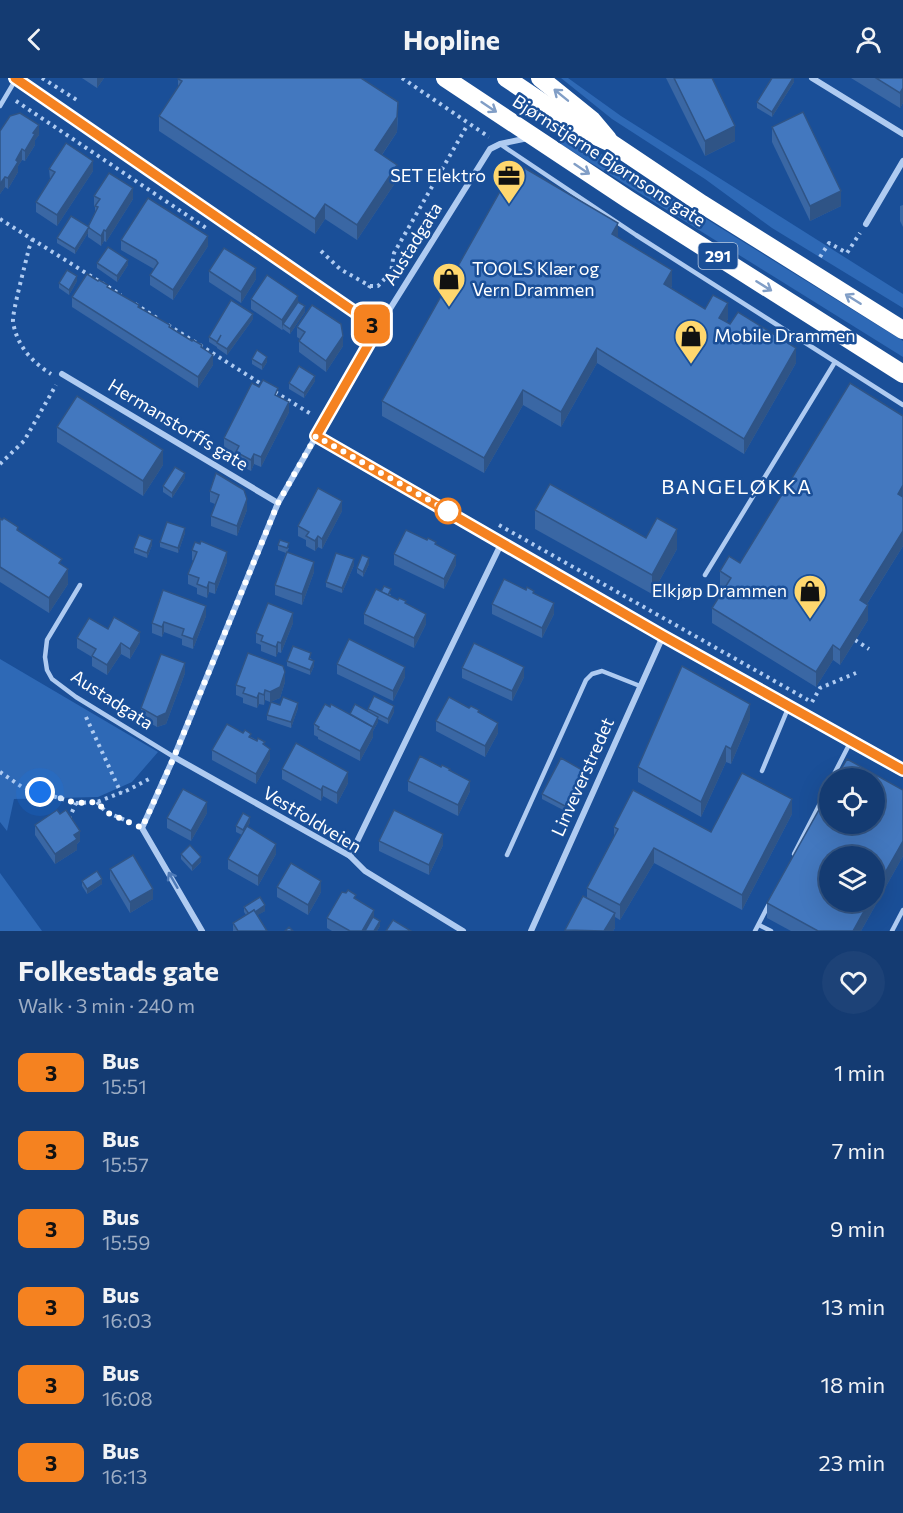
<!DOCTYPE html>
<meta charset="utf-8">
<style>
body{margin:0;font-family:Commissioner,sans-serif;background:#1d4277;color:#f1f3f6;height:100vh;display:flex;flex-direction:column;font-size:22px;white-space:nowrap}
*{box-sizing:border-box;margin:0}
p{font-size:20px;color:#9dadc4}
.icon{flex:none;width:33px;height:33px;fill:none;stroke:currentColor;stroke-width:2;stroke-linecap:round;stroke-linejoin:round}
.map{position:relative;height:853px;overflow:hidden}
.details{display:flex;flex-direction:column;background:#143b72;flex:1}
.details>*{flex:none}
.badge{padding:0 12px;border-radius:9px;font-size:21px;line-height:39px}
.tools{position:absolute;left:819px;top:690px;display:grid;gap:12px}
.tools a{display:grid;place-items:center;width:66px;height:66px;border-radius:50%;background:#143b72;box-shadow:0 6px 24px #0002,0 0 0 2px #335584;font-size:30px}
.you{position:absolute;width:30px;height:30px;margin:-15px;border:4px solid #fff;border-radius:50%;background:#1a73e8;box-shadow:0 0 0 9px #1a73e833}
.map>.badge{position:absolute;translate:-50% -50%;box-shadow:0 0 0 3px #fff}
.round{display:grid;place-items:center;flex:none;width:63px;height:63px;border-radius:32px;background:#1d4277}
.summary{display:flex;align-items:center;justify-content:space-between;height:102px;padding:0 18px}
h1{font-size:28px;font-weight:700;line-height:45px}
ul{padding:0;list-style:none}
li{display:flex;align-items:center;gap:18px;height:78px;padding:0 18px}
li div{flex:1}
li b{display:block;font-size:22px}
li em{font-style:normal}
li .badge{min-width:66px;font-weight:700;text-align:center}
header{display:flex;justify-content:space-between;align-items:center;height:78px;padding:0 18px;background:#143b72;font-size:27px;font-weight:700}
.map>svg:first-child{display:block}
.green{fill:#2e69b6}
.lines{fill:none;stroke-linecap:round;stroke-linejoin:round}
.path{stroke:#afcbf1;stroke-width:4;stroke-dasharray:3 4.5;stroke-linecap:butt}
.lane{stroke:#afcbf1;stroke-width:4.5}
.street{stroke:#afcbf1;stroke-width:6}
.highway{stroke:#fff;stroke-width:18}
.wall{fill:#3a67a4}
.shaded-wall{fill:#2f5486}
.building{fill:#4378bf;stroke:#2f5486;stroke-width:1.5}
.oneway{stroke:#819ec6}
.oneway2{stroke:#4e7ab7}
.line-casing{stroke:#fff;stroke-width:14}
.line{stroke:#f58220;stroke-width:9}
.walk{stroke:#fff;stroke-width:6;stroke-dasharray:0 10.8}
.stop-dot{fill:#fff;stroke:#f58220;stroke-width:3}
.labels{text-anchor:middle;stroke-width:5;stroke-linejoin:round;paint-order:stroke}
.shield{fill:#1a4f98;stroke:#bacae0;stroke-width:1.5}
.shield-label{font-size:16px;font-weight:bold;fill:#fff}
.street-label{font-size:18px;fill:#fff;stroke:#1a4f98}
.poi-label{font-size:18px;fill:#fff;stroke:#1a4f98;text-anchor:end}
.neighbourhood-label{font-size:20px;letter-spacing:1.5px;fill:#fff;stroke:#1a4f98}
</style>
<header><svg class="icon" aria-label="back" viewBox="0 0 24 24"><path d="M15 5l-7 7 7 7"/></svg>Hopline<svg class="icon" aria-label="person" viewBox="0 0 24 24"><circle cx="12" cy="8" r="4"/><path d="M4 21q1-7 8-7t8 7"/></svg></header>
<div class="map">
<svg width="903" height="853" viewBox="0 0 903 853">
<rect width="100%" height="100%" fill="#1a4f98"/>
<g class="green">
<polygon points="561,0 568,0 621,38 903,216 903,230 772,150 705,101 612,41"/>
<polygon points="569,56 903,263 903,279 559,65"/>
<polygon points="0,581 158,674 132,704 98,719 14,721 7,753 0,744"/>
<polygon points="0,795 42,853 0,853"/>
</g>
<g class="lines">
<g class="path">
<polyline points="42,0 80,24"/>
<polyline points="402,0 489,59"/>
<polyline points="16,23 209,152"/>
<polyline points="0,141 121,217"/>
<path d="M 33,161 L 29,170 C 26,184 12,234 13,244 C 17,268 32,284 51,296"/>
<polyline points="321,173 340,191 370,208 367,213"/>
<polyline points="820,179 829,165 847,175 860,155"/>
<polyline points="370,208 378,208 391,194 394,175 468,46"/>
<polyline points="135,226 157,240"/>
<polyline points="168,247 263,307"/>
<polyline points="275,314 311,336"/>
<polyline points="0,386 24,363 56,307"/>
<polyline points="499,447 808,622"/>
<polyline points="855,562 869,571"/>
<polyline points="812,624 820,610 856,595"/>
<polyline points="86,639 121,715"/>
<polyline points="0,694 22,709 76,725 97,724 128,712 149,701"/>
<polyline points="97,724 106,734 132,745"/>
<polyline points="69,741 76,725"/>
</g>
<g class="lane">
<polyline points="0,28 16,1"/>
<polyline points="500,66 636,157 903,327"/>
<polyline points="705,497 835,284"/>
<polyline points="80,507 47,562 45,579 47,592 52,601 76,619 174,679"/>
<polyline points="762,693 789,628"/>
<polyline points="832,700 851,663"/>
<polyline points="794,776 830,706"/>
<polyline points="507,777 586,602 592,596 602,593 640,608"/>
<polyline points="759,847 771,853"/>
<polyline points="755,853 769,826"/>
<polyline points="892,853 903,832"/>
</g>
<g class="street">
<polyline points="15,0 378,250"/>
<polyline points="812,0 903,56"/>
<polyline points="866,146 903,83"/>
<polyline points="62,296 278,425"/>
<polyline points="316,358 663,558 903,692"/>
<polyline points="174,679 350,778 365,793 463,853"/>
<polyline points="350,778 502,464"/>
<polyline points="202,853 142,750 174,679 278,425 378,250 490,71 500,66 528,60"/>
<polyline points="531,853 663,558"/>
</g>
<g class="highway">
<polyline points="445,0 629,122 903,296"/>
<polyline points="506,0 583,52 611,65 702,126 903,252"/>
<polyline points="540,0 592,42 608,61"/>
</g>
</g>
<g class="wall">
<polygon points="82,0 104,0 97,10"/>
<polygon points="666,0 712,0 735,63 705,78"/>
<polygon points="794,0 794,4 772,39 757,30 757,24"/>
<polygon points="851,0 903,0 903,25 900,30"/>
<polygon points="178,1 398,39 397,54 382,77 397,102 357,162 325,141 315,156 159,53 159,38 178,9"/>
<polygon points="772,49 841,128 810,143 772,64"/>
<polygon points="0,53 39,57 35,62 35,67 25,83 22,82 18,88 18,94 8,111 5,109 0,116"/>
<polygon points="49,91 93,93 57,148 36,134 36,124 50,101"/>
<polygon points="94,118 133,121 106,164 104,163 101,168 88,159 88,155 75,176 57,165 57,160 88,149 95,134 95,129 94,128"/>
<polygon points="903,127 903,149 900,143 900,128"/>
<polygon points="618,159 672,208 671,210 705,231 728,241 726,244 796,285 744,376 597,285 561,349 523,327 484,395 382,338 382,323"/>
<polygon points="121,162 208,168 173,222 150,207 150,197 154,191 121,172"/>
<polygon points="97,185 128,187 117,204 97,190"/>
<polygon points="209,193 256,201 241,225 209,204"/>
<polygon points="77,203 69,217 59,210 59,205"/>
<polygon points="108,209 202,269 213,287 198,310 72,229 72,219"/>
<polygon points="251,221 298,224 305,234 290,256 283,251 282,252 251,231"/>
<polygon points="253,241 227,277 217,270 217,268 217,269 209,264 209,259"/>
<polygon points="297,249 343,268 326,294 299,274 299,263 300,261 297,259"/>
<polygon points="252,281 267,284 262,292 252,286"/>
<polygon points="315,303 304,320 289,311 289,305"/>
<polygon points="278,319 289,334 261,389 254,386 251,393 236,385 236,376 224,371 224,360"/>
<polygon points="57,349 163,387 143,418 57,364"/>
<polygon points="185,400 172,420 163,414 163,408"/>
<polygon points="210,413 247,421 247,432 237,458 211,448 211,438 215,426 210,424"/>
<polygon points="535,432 646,460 677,471 652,516 535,451"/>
<polygon points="342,433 322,471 318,469 315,473 306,468 306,462 298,458 298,448"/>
<polygon points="0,440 18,453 62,487 68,506 49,535 0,504"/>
<polygon points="185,455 178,475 160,469 160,464"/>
<polygon points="152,467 147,480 134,475 134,470"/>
<polygon points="278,467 289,470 287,474 314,494 302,527 275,517 275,507 286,475 278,472"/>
<polygon points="436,467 456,487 444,511 394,487 394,476"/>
<polygon points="903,468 867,526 868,542 840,587 833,582 816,609 712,545 712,530 724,510 720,508 720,493 740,485"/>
<polygon points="192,472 227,484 215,516 209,514 207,520 197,516 197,510 188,506 188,496 194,483 192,482"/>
<polygon points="369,486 363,499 357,495 357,490"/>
<polygon points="354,487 342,515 326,509 326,504"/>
<polygon points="381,514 391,516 390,518 406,526 426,546 414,570 364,546 364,536"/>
<polygon points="534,516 554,536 542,560 492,536 492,526"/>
<polygon points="206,538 193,571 182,567 182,561 164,554 162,559 152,555 152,545"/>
<polygon points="293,545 281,575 278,574 276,579 261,573 261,567 256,565 256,555"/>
<polygon points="108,551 140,564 130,581 121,576 107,597 92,588 92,579 77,570 77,560"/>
<polygon points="311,580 314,588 310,597 287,588 287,583"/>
<polygon points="337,586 405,599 393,623 337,596"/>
<polygon points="462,590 524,599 512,623 462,600"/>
<polygon points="185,595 166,646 157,649 141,640 141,630"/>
<polygon points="285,604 280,620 270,624 265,622 264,627 259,626 257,630 243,625 243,620 236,617 236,607"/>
<polygon points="280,627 298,630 291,650 267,642 267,637"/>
<polygon points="330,629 350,636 368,633 368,631 394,634 388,646 378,641 378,644 373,653 373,659 360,683 318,661 318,659 314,657 314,646"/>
<polygon points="479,635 498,655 485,679 436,653 436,643"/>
<polygon points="750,641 731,686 726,684 701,739 638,704 638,689"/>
<polygon points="251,659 265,667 270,681 256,706 212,682 212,672"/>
<polygon points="282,691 348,705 337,726 323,718 321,723 282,701"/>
<polygon points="450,693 470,713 458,738 408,713 408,703"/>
<polygon points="584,698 565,733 542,721 542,716"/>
<polygon points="903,712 903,778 861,853 791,853 767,840 767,825"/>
<polygon points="207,735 191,763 167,750 167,740"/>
<polygon points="792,736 742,832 654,785 620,842 615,839 615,850 613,853 565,853 587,820 587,810 614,759 614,749 711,754"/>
<polygon points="250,744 248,748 276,776 258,808 228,791 228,781 242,757 236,754 236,748"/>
<polygon points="35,747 80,763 77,766 77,772 55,786 35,757"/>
<polygon points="379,763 443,767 429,797 379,773"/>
<polygon points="181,776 201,784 192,793 181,781"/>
<polygon points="110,791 153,821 130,835 110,801"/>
<polygon points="82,803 102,806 87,816 82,808"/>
<polygon points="277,809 321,814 308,837 277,819"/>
<polygon points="356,821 374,840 380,848 377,853 332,853 327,850 327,840"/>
<polygon points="244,829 265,833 257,837 267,853 233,853 233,845 246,837 244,834"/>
</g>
<g class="shaded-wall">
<polygon points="97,0 104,0 97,10"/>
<polygon points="793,0 794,0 794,4 772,39 772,34"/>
<polygon points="903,10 903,25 900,30 900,15"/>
<polygon points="398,24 397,54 375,87 375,72"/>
<polygon points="39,47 39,57 35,62 35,67 25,83 25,73 33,55"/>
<polygon points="735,48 735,63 705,78 705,63"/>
<polygon points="22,71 22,82 18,88 18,94 8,111 8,100 16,82"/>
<polygon points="93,83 93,93 57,148 57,137"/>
<polygon points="397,87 397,102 357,162 357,147"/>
<polygon points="5,99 5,109 0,116 0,106"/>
<polygon points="133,110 133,121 106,164 106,153"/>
<polygon points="841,113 841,128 810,143 810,128"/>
<polygon points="325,126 325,141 315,156 315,141"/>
<polygon points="618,145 618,160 612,156"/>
<polygon points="88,150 88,155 75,176 75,171"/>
<polygon points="104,152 104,163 101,168 101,158"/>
<polygon points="208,158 208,168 173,222 173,212"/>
<polygon points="128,182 128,187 117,204 117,198"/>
<polygon points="256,190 256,201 241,225 241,214"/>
<polygon points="672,192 672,208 664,221 664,206"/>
<polygon points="77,198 77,203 69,217 69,212"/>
<polygon points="298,218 298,228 283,246 282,252 282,242"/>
<polygon points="728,225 728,241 719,255 719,240"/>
<polygon points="305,228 305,234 290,256 290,251"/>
<polygon points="253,236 253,241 227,277 227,271"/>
<polygon points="343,258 343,268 326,294 326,283"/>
<polygon points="597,270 597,285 561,349 561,334"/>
<polygon points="796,270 796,285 744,376 744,361"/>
<polygon points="213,277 213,287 198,310 198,299"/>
<polygon points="267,279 267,284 262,292 262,287"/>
<polygon points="315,298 315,303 304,320 304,315"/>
<polygon points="523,312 523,327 484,395 484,380"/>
<polygon points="289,324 289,334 261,389 261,379"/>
<polygon points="163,372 163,387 143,418 143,403"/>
<polygon points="254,376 254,386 251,393 251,382"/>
<polygon points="185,395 185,400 172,420 172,415"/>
<polygon points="903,407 903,423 898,416"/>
<polygon points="247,421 247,432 237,458 237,448"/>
<polygon points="342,423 342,433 322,471 322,461"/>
<polygon points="185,450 185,455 178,475 178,470"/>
<polygon points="677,451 677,471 652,516 652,497"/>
<polygon points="903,453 903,468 860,537 860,522"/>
<polygon points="318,458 318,469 315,473 315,463"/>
<polygon points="152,462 152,467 147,480 147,475"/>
<polygon points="227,474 227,484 215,516 215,506"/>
<polygon points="456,477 456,487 444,511 444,501"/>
<polygon points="369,480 369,486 363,499 363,494"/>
<polygon points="354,481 354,487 342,515 342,510"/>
<polygon points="314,484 314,494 302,527 302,516"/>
<polygon points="68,491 68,506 49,535 49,520"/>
<polygon points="209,504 209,514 207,520 207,510"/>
<polygon points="554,525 554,536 542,560 542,550"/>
<polygon points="868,527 868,542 840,587 840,572"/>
<polygon points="206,528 206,538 193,571 193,561"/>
<polygon points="293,535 293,545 281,575 281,565"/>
<polygon points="426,536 426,546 414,570 414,560"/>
<polygon points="164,544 164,554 162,559 162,549"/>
<polygon points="140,554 140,564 130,581 130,571"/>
<polygon points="278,564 278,574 276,579 276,569"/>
<polygon points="121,565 121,576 107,597 107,587"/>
<polygon points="833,567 833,582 816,609 816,594"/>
<polygon points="314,583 314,588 310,597 310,592"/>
<polygon points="185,585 185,595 166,646 157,649 157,639"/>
<polygon points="405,589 405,599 393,623 393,613"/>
<polygon points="524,589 524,599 512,623 512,613"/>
<polygon points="285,594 285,604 280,620 270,624 270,614"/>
<polygon points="265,612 265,622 264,627 264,617"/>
<polygon points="259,615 259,626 257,630 257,620"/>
<polygon points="298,625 298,630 291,650 291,644"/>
<polygon points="750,626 750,641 731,686 731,671"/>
<polygon points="394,628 394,634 388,646 388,641"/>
<polygon points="378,639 378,644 373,653 373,659 360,683 360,673"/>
<polygon points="498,645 498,655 485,679 485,668"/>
<polygon points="726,668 726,684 701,739 701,724"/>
<polygon points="270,671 270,681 256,706 256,696"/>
<polygon points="584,693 584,698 565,733 565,728"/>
<polygon points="348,694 348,705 337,726 337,715"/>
<polygon points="470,703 470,713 458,738 458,727"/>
<polygon points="323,708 323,718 321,723 321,712"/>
<polygon points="792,721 792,736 742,832 742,817"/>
<polygon points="207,724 207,735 191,763 191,753"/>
<polygon points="250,739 250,744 243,758 243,752"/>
<polygon points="80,753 80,763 77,766 77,772 55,786 55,776 74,757"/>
<polygon points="443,756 443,767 429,797 429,787"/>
<polygon points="903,763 903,778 861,853 853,853 869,824 874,824 874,814"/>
<polygon points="276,766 276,776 258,808 258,798"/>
<polygon points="654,770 654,785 620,842 620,827"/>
<polygon points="201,779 201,784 192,793 192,788"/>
<polygon points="102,801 102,806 87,816 87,811"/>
<polygon points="321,803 321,814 308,837 308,827"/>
<polygon points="153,811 153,821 130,835 130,824"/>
<polygon points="265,827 265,833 249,842 249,837"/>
<polygon points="374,832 374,842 368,853 362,853"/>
<polygon points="615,835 615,850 613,853 604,853"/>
<polygon points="380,843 380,848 377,853 374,853"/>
</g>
<g class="building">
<polygon points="179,0 361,0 398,24 397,39 375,72 397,87 357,147 325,126 315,141 159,38 182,3 178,1"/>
<polygon points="674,0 712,0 735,48 705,63"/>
<polygon points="772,0 793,0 772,34 757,24"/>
<polygon points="876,0 903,0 903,10 900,15"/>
<polygon points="803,34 841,113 810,128 772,49"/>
<polygon points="20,35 39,47 33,55 35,56 25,73 22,71 16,82 18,84 8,100 5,99 0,106 0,53 10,38"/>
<polygon points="66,65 93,83 57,137 36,124 55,94 49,91"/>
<polygon points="516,85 618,145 612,156 672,192 664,206 705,231 713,217 728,225 719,240 730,246 738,234 796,270 744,361 597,270 561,334 523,312 484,380 382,323"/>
<polygon points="109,95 133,110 106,153 104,152 101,158 88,149 98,129 95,128 100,121 94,118"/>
<polygon points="148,120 208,158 173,212 150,197 158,185 156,182 121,162"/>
<polygon points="71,138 89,149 75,171 57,160"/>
<polygon points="108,169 128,182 117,198 97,185"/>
<polygon points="224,170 256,190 241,214 209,193"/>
<polygon points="67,192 77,198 69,212 59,205"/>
<polygon points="87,196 98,203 99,202 108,207 107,209 139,227 138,229 170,247 169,249 192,263 193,262 202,267 201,269 213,277 198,299 72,219"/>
<polygon points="267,197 298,218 282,242 251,221"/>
<polygon points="231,222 253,236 227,271 217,265 221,257 217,264 209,259"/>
<polygon points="298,224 305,228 290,251 283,246"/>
<polygon points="312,227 341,246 343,258 326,283 299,263 305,254 297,249"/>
<polygon points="257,272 267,279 262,287 252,281"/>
<polygon points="299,288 315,298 304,315 289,305"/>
<polygon points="263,302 278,310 275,317 289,324 261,379 254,376 251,382 236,374 239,368 224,360 252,305 259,309"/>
<polygon points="850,305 903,338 903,407 898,416 903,419 903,453 860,522 868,527 840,572 833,567 816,594 712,530 731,500 720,493 729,478 740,485"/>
<polygon points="77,318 163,372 143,403 57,349"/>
<polygon points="175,389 185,395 172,415 163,408"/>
<polygon points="216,395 244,412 247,421 237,448 211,438 219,417 210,413"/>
<polygon points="550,406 646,460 657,440 677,451 652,497 535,432"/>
<polygon points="318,410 342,423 322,461 318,458 315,463 306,458 309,454 298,448"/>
<polygon points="0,440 2,442 4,440 18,449 17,452 62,481 59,485 68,491 49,520 0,489"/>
<polygon points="167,444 185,450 178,470 160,464"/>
<polygon points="406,452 427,462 428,460 436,464 435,466 456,477 444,501 394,476"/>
<polygon points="139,457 152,462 147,475 134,470"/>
<polygon points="280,462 289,465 287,470 278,467"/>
<polygon points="201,463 227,474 215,506 209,504 207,510 197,506 199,500 188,496 197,474 192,472 195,464 200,466"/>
<polygon points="287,474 314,484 302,516 275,507"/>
<polygon points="336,475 354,481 342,510 326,504"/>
<polygon points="362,477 369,480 363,494 357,490"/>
<polygon points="504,501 526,512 527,509 534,513 533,515 554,525 542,550 492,526"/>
<polygon points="384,508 391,511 388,517 381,514"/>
<polygon points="376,511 398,522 399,520 406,523 405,525 426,536 414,560 364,536"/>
<polygon points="163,512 206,528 193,561 182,557 184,551 164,544 162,549 152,545"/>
<polygon points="268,525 293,535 281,565 278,564 276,569 261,563 263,558 256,555"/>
<polygon points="114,539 140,554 130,571 121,565 107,587 92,578 96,571 77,560 89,540 108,551"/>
<polygon points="349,561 405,589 393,613 337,586"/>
<polygon points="474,565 524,589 512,613 462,590"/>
<polygon points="293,568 311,575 309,581 314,583 310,592 287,583"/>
<polygon points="248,575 283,588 285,594 280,609 270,614 265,612 264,617 259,615 257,620 243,615 245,610 236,607"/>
<polygon points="161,576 185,585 166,635 157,639 141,630"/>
<polygon points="682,588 750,626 731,671 726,668 701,724 638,689"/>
<polygon points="374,618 394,628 388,641 368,631"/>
<polygon points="283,619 298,625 291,644 267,637 271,624 280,627"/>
<polygon points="449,619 469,630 471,628 479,632 478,634 498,645 485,668 436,643"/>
<polygon points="325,626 330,629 331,626 373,649 360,673 318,651 319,649 314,646"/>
<polygon points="355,626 378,639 373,649 350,636"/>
<polygon points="227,646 243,655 245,652 251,656 249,659 257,663 258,660 265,664 263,666 270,671 256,696 212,672"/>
<polygon points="296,665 348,694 337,715 323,708 321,712 282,691"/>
<polygon points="420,678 441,689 442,687 450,691 449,692 470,703 458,727 408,703"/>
<polygon points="561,680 584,693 565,728 542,716"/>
<polygon points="847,681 903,712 903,763 874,814 874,778 830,778 830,824 869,824 853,853 818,853 767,825 830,712 830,746 874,746 874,700 836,700"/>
<polygon points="742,695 792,721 742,817 654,770 620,827 587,810 618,751 614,749 633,712 711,754"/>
<polygon points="183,711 207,724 191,753 167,740"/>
<polygon points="57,732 60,736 66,732 80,753 74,757 77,761 55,776 35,747"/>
<polygon points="394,732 443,756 429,787 379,763"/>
<polygon points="243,735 250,739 243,752 236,748"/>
<polygon points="247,748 276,766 258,798 228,781"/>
<polygon points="190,767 201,779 192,788 181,776"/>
<polygon points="133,777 153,811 130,824 110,791"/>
<polygon points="291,785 321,803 308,827 277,809"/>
<polygon points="97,793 102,801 87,811 82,803"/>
<polygon points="348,812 356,817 354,820 374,832 362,853 350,853 327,840 342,814 346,815"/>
<polygon points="583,818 615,835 604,853 565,852"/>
<polygon points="260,819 265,827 255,834 254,832 249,836 244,829"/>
<polygon points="254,832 267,853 238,853 233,845"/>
<polygon points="373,839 380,843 374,853 365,853"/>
<polygon points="393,842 411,853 386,853"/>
<polygon points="289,849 293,853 285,853"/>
</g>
<defs><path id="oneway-shaft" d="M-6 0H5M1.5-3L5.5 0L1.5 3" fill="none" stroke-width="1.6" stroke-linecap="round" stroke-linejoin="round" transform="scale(1.5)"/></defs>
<g class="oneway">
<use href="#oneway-shaft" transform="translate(561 17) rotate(-141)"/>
<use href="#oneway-shaft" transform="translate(489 29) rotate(34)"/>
<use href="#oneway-shaft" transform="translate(582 91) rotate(34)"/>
<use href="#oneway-shaft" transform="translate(764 208) rotate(32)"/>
<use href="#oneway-shaft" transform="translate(853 221) rotate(-148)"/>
</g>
<use class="oneway2" href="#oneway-shaft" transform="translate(173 802) rotate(-120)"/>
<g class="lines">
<g class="line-casing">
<polyline id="line" points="15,0 378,250 316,358 663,558 903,692"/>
</g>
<use href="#line" class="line"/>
<polyline class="walk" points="40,714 76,725 97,724 106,734 142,750 174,679 278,425 316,358 448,433"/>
</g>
<defs>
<g id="office-pin" transform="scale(1.725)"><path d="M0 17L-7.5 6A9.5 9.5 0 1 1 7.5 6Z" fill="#ffd76e" stroke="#1a4f98"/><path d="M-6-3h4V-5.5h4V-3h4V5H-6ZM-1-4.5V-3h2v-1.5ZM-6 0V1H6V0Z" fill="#111"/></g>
<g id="shop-pin" transform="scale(1.725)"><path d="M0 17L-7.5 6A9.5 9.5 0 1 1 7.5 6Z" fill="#ffd76e" stroke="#1a4f98"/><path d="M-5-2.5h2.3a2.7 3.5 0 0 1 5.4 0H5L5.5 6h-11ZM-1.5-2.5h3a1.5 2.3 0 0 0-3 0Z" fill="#111"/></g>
</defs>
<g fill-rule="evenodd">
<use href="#office-pin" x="509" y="98"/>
<use href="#shop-pin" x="449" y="201"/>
<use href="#shop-pin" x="691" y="258"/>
<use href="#shop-pin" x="810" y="513"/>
</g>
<circle class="stop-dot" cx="448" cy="433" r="12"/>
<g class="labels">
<rect class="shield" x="698.5" y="165" width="39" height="26" rx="4.5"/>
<g class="shield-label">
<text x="718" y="184">291</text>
</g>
<g class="street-label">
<text transform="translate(609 83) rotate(33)" y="6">Bjørnstjerne Bjørnsons gate</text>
<text transform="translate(413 166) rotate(-58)" y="6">Austadgata</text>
<text transform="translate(178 347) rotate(31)" y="6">Hermanstorffs gate</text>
<text transform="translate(112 622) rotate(33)" y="6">Austadgata</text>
<text transform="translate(583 699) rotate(-66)" y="6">Linveverstredet</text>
<text transform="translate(312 742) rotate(31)" y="6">Vestfoldveien</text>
</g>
<g class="poi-label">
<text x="486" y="104">SET Elektro</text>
<text x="472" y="197" text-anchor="start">TOOLS Klær og<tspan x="472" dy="21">Vern Drammen</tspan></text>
<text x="714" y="264" text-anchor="start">Mobile Drammen</text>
<text x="787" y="519">Elkjøp Drammen</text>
</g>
<g class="neighbourhood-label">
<text x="737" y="416">BANGELØKKA</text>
</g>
</g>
</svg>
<div class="tools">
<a><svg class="icon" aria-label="locate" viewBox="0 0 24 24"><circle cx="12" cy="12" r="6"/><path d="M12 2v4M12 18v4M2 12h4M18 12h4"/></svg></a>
<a><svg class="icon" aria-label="layers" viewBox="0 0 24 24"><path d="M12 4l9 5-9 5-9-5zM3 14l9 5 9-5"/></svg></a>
</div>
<div class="you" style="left:40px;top:714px"></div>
<b class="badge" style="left:372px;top:246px;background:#f58220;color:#111">3</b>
</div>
<section class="details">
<div class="summary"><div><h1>Folkestads gate</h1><p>Walk · 3 min · 240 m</p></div><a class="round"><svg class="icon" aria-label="heart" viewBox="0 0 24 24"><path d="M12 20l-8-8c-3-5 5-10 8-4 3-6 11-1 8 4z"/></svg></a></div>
<ul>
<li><span class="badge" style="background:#f58220;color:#111">3</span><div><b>Bus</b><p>15:51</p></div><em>1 min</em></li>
<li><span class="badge" style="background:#f58220;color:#111">3</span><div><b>Bus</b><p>15:57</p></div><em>7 min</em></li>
<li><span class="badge" style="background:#f58220;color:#111">3</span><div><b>Bus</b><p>15:59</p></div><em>9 min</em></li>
<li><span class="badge" style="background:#f58220;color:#111">3</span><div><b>Bus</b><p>16:03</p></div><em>13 min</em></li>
<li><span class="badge" style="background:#f58220;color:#111">3</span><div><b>Bus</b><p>16:08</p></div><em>18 min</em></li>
<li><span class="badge" style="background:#f58220;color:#111">3</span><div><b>Bus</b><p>16:13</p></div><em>23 min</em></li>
</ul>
</section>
